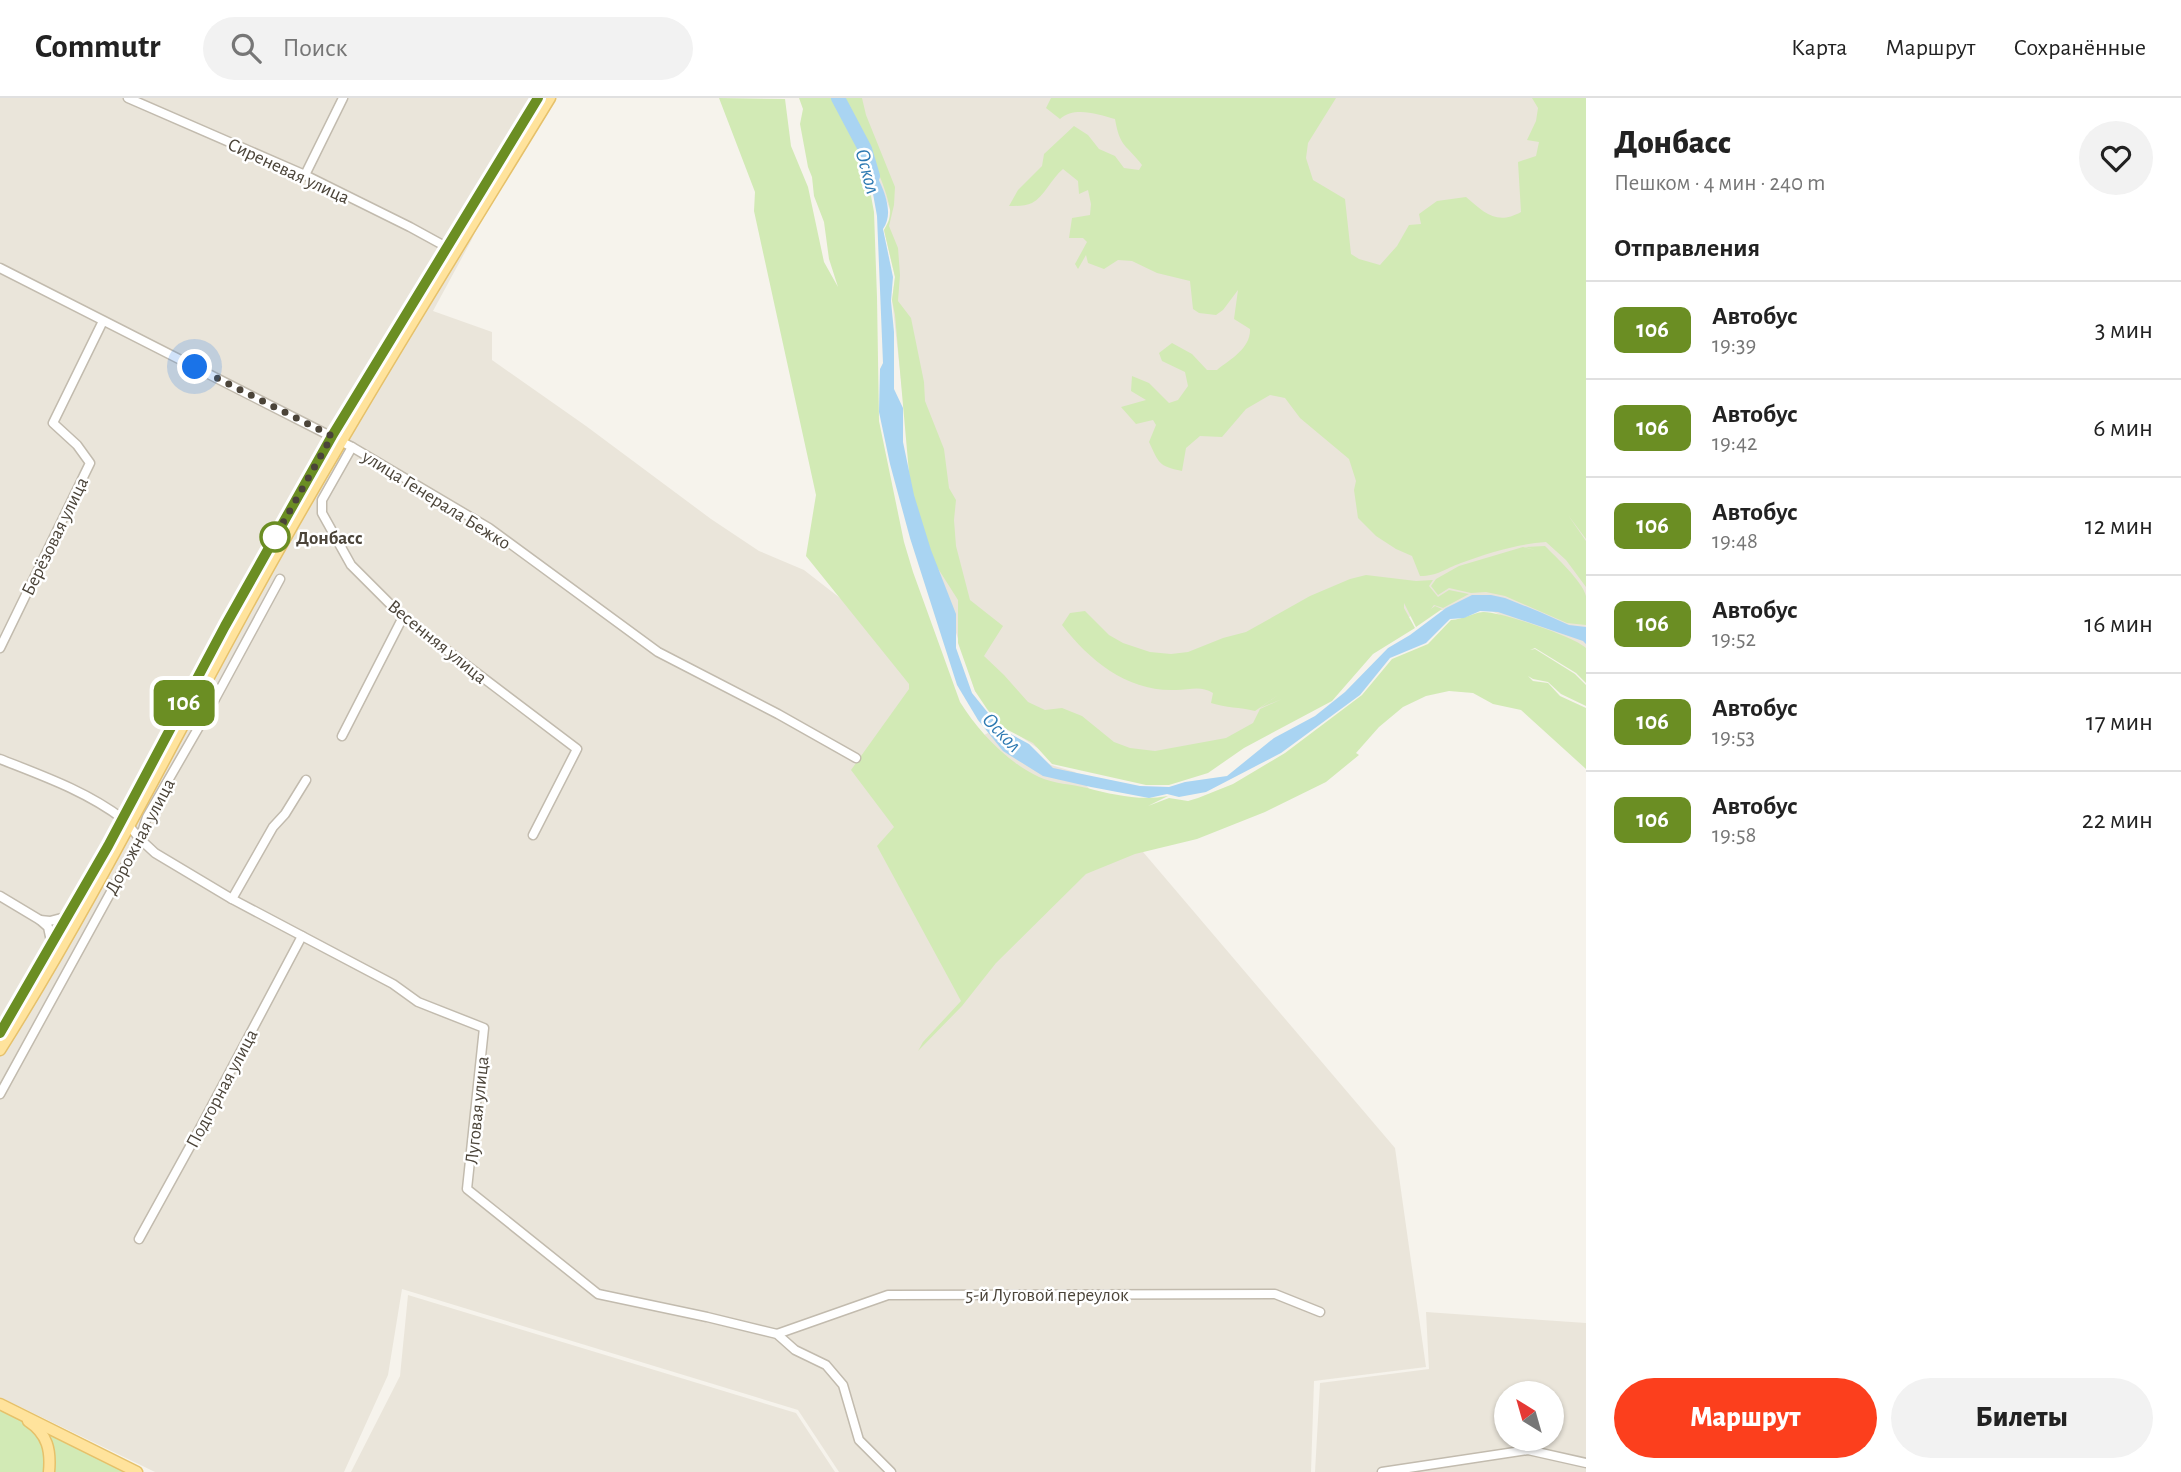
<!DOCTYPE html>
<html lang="ru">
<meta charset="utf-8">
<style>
body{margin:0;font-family:"Alegreya Sans",sans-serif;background:#f2f2f2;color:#222;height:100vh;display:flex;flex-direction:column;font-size:26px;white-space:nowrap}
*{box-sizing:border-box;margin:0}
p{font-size:23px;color:#767676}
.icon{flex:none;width:38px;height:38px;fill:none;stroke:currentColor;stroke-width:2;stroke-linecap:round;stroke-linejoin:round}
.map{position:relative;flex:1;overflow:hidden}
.panel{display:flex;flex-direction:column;background:#fff;width:595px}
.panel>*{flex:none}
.badge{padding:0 14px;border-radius:10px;font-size:24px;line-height:46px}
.needle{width:46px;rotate:323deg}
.controls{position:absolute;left:1494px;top:1283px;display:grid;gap:14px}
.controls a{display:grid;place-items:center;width:70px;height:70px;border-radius:50%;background:#fff;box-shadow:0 2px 5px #0004;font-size:35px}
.you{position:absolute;width:35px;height:35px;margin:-18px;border:5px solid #fff;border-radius:50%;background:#1a73e8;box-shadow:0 0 0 10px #1a73e833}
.map>.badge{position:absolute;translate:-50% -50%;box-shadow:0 0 0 4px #fff}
h2{padding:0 28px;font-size:26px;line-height:63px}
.round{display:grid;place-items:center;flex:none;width:74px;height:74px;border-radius:37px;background:#f2f2f2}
.summary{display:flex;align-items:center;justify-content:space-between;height:119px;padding:0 28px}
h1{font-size:33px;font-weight:800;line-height:52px}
.action{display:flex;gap:14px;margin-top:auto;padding:14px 28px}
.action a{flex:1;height:80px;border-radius:42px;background:#fc3f1d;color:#fff;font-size:28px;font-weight:800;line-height:80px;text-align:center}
.action a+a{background:#f2f2f2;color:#222}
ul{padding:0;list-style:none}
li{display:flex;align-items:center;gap:21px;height:98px;padding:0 28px;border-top:2px solid #e0e0e0}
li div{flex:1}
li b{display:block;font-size:26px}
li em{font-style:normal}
li .badge{min-width:77px;font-weight:700;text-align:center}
header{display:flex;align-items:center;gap:42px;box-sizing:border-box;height:98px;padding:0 35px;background:#fff;border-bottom:2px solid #e0e0e0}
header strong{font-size:33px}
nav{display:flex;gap:38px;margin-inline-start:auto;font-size:24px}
.search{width:490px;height:63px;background:#f2f2f2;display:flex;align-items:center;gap:18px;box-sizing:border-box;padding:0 24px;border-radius:38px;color:#767676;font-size:26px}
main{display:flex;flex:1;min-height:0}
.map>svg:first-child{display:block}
.residential{fill:#eae5da;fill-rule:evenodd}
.green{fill:#d2eab5}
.water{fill:#a9d4f2}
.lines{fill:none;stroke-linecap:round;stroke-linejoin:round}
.river{stroke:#a9d4f2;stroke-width:14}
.minor-casing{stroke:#c2bbae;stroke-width:11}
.major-casing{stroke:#e6c16a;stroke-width:13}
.minor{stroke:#fff;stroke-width:8}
.major{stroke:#ffe39c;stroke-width:10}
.line-casing{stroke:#fff;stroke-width:16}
.line{stroke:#6b8e23;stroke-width:10}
.walk{stroke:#4b4439;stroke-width:7;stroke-dasharray:0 12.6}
.stop-dot{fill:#fff;stroke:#6b8e23;stroke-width:3.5}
.labels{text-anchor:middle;stroke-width:5;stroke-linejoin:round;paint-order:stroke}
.street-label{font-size:19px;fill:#4b4439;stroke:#fff}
.stop-label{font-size:19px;font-weight:bold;fill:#4b4439;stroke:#fff;text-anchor:start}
.water-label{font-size:21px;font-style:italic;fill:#2e7ab2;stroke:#fff}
</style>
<header>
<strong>Commutr</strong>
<div class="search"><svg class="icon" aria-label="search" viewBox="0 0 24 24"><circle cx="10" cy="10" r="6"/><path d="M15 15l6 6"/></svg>Поиск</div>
<nav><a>Карта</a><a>Маршрут</a><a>Сохранённые</a></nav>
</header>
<main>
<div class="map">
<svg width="1586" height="1374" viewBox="0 0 1586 1374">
<rect width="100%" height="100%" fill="#f6f3ec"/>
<g class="residential">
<polygon points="0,0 537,0 471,143 433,213 492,234 492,262 586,328 711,421 759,453 804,472 867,521 912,584 946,656 1000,629 1028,652 1051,667 1075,674 1395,1050 1426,1269 1314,1283 1311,1374 839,1374 798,1312 402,1191 388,1277 344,1374 155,1374 0,1299"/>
<polygon points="842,0 1542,0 1586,116 1586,557 1485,510 1418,513 1230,643 1133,669 1058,664 1005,628 975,593 932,461 904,308 892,202 895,179 884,132 889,124 890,112 867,50"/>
<polygon points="408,1197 796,1315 835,1374 351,1374 400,1278"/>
<path d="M 1426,1214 L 1586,1225 L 1586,1374 L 1315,1374 L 1320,1285 L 1429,1271 ZM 1507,1295 L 1552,1295 L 1552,1340 L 1507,1340 Z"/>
</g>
<g class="green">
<path d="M 719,0 L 785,1 L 791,48 L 808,89 L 824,164 L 838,189 L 829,161 L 824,124 L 814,98 L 812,79 L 808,69 L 800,26 L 803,11 L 799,0 L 834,0 L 858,46 L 867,76 L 874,114 L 877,199 L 879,323 L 904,444 L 913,474 L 960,604 C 978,633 1008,665 1039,679 C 1054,686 1071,686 1087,690 C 1114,697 1140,703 1168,698 L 1148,708 L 1169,700 L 1188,703 L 1198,700 L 1233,686 L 1285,655 L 1362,597 L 1392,561 L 1428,546 L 1451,522 C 1464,521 1473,515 1483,514 C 1498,513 1576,539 1586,550 L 1586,585 L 1576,575 L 1535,550 L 1530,552 L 1535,551 L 1575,576 L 1586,587 L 1586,608 L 1561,596 L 1548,584 L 1533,581 L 1528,578 L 1533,583 L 1548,585 L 1560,598 L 1586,610 L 1586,671 L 1521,612 L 1493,606 L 1473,595 L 1449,593 L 1426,598 L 1403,609 L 1379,629 L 1356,655 L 1359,657 L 1326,684 L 1265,714 L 1197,741 L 1135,756 L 1086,776 L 996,865 L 962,908 L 918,953 L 923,944 L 961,903 L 877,748 L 894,729 L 851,672 L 909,591 L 909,586 L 806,458 L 816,397 L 754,113 L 755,94 Z"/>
<path d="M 842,0 L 862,0 L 866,17 L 895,89 L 894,107 L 889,128 L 898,150 L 900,177 L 898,203 L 911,220 L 924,284 L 925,303 L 944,351 L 949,390 L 956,402 L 954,422 L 956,448 L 970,502 L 1003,528 L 984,558 L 1004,577 L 1028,604 L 1045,612 L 1062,610 L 1082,618 L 1114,644 L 1130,650 L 1155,653 L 1226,640 L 1253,625 L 1260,611 L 1282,601 L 1260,610 L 1278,597 L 1255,613 C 1240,609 1226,610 1211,605 L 1213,595 C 1200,587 1190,592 1176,592 C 1128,594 1090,563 1062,527 L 1070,515 L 1085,513 L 1109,537 L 1123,545 L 1150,554 L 1171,556 L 1188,554 L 1223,540 L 1246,534 L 1310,498 L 1350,481 L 1366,477 L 1416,483 L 1433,482 L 1429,488 L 1438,499 L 1449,492 L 1469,496 L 1443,510 L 1434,507 L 1431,511 L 1435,508 L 1442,511 L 1416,529 L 1404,505 L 1404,510 L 1415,530 L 1373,556 L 1332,603 L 1244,650 L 1208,675 L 1169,687 L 1146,687 L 1052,666 L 1033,645 L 1002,629 L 987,611 L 975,593 L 958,545 L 958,502 L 932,461 L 910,386 L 895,217 L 892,202 L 895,179 L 884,132 C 888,125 891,119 890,111 C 884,78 857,31 842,0 Z"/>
<path d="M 1051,0 L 1336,0 L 1308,45 L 1306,60 L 1313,82 L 1345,101 L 1351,156 L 1359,161 L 1380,167 L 1397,148 L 1409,127 L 1421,126 L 1419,116 L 1437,103 L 1466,99 C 1484,114 1496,128 1521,114 L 1518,64 L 1536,58 L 1539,44 L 1527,42 L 1536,23 L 1538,10 L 1532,0 L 1586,0 L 1586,441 L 1568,417 L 1586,443 L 1586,489 L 1566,462 L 1546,444 C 1517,446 1488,455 1461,465 C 1444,471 1438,478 1420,478 L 1412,458 L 1396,451 L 1376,438 L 1358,420 L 1354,392 L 1356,383 L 1349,361 L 1300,320 L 1285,300 L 1270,297 L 1246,311 L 1222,339 L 1200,338 L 1186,350 L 1182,373 C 1158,368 1159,365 1149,344 L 1156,327 L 1153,322 L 1136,326 L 1121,309 L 1146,302 L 1131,293 L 1132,278 L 1149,285 L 1169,305 L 1178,302 L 1188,288 L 1185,274 L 1162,263 L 1159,255 L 1172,245 L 1192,256 L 1207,272 L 1217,272 C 1231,261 1251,250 1250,231 L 1234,221 L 1238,192 L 1223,212 L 1216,217 L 1199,215 L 1193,211 L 1190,183 L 1157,175 L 1132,163 L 1118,162 L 1104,171 L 1088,165 L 1086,157 L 1078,171 L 1075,166 L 1087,144 L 1083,140 L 1069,140 L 1072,120 L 1090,117 L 1091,106 L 1088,92 L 1079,96 L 1078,83 L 1063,71 C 1051,81 1044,99 1032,105 C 1026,108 1016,108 1009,108 L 1018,92 L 1042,68 L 1044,56 L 1074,28 L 1088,37 L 1099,51 L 1115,58 L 1124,70 L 1139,72 L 1142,67 C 1126,46 1120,50 1115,21 C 1098,16 1074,8 1060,21 L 1046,10 Z"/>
<path d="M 1545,448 C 1555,458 1583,484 1586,498 C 1586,506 1586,518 1586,527 L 1567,525 L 1505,498 L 1486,494 L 1471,495 L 1449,490 L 1438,497 L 1431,488 L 1436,481 L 1459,468 L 1523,449 L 1535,452 L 1525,449 Z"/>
<path d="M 0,1313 C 18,1318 43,1331 46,1351 C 47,1358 45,1367 45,1374 L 0,1374 Z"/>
<polygon points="39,1327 127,1374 51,1374"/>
</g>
<path class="water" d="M 866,57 C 876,77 898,110 883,131 L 893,179 L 891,203 L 894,234 L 894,291 L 903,310 L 903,344 L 914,397 L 931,452 L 956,516 L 956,550 L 972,595 L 1001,631 L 1029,646 L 1053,670 L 1140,688 L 1169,689 L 1185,684 L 1227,678 L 1274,640 L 1315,618 L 1345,594 L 1388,550 L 1410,537 L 1446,510 L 1472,497 L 1491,497 L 1505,500 L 1540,514 L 1569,527 L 1586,529 L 1586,546 L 1583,543 L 1498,514 L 1480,513 L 1464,520 L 1450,521 L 1426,545 L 1390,560 L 1360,597 L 1281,655 L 1206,694 L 1179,699 L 1167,696 L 1149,700 L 1091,689 L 1043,678 L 1003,653 L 978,622 L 957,587 L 910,440 L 890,366 L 879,314 L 880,271 L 883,265 L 877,118 Z"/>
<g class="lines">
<polyline class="river" points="838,0 865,51 873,78"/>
<g class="minor-casing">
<g id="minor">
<polyline points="128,0 305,77 410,129 452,152"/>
<polyline points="305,77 343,0"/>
<polyline points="0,170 352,349 489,430 658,554 778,616 856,660"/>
<polyline points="352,349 322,402 322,415 351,467 403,519 577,651 533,737"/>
<polyline points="0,550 90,365 77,347 53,325 103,223"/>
<polyline points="342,638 403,519"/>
<path d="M 0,661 C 43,678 86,693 123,721"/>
<polyline points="130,729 140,741 155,755 232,801 393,886 418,904 484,930 467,1091 598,1196 707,1219 777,1236 795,1252 826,1267 843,1287 859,1342 891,1374"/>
<polyline points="0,798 40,822 48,829 52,848"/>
<polyline points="232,801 273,729 285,716 306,682"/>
<polyline points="40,822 50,823 69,818"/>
<polyline points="0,996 140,741 147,719 215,601 280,481"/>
<polyline points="139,1141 198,1034 302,838"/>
<polyline points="777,1236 888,1197 1275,1196 1320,1214"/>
<polyline points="1382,1374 1528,1352 1586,1365"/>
</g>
</g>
<g class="major-casing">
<g id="major">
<path d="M 0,935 C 83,803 151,663 226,527 C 324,348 432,175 538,0"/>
<path d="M 0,952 C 94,803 172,644 258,489 C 350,323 451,162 550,0"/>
<polyline points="0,1306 137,1374"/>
<path d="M 28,1323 C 48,1336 51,1353 49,1374"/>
</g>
</g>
<use href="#minor" class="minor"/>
<use href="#major" class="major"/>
</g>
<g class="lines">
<g class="line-casing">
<polyline id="line" points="0,935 108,748 225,528 332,338 538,0"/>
</g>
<use href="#line" class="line"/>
<polyline class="walk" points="195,269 332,338 275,439"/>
</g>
<circle class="stop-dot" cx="275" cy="439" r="14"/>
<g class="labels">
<g class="street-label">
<text transform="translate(289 72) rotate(25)" y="7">Сиреневая улица</text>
<text transform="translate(437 401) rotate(32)" y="7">улица Генерала Бежко</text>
<text transform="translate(54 438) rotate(-64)" y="7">Берёзовая улица</text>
<text transform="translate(438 543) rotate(39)" y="7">Весенняя улица</text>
<text transform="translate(139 738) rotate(-62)" y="7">Дорожная улица</text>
<text transform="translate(221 990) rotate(-62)" y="7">Подгорная улица</text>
<text transform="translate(476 1012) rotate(-84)" y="7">Луговая улица</text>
<text x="1047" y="1203">5-й Луговой переулок</text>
</g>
<g class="stop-label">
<text x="296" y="446">Донбасс</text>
</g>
<g class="water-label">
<text transform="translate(868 73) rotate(75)" y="7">Оскол</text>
<text transform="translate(1002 634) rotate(46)" y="7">Оскол</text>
</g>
</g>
</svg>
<div class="controls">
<a><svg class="needle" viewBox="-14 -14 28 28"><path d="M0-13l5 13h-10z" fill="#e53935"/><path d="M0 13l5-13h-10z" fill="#767676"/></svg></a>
</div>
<div class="you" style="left:195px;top:269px"></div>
<b class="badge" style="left:184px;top:605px;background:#6b8e23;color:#fff">106</b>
</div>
<section class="panel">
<div class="summary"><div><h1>Донбасс</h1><p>Пешком · 4 мин · 240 m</p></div><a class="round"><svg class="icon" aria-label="heart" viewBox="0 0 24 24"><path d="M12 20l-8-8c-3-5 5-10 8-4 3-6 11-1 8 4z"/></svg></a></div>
<h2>Отправления</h2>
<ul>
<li><span class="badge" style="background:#6b8e23;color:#fff">106</span><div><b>Автобус</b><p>19:39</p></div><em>3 мин</em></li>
<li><span class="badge" style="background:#6b8e23;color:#fff">106</span><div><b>Автобус</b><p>19:42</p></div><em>6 мин</em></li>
<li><span class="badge" style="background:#6b8e23;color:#fff">106</span><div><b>Автобус</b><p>19:48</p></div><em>12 мин</em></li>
<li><span class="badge" style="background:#6b8e23;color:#fff">106</span><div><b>Автобус</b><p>19:52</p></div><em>16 мин</em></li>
<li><span class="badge" style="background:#6b8e23;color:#fff">106</span><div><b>Автобус</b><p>19:53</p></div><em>17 мин</em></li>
<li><span class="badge" style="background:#6b8e23;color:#fff">106</span><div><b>Автобус</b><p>19:58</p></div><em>22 мин</em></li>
</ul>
<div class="action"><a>Маршрут</a><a>Билеты</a></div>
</section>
</main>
